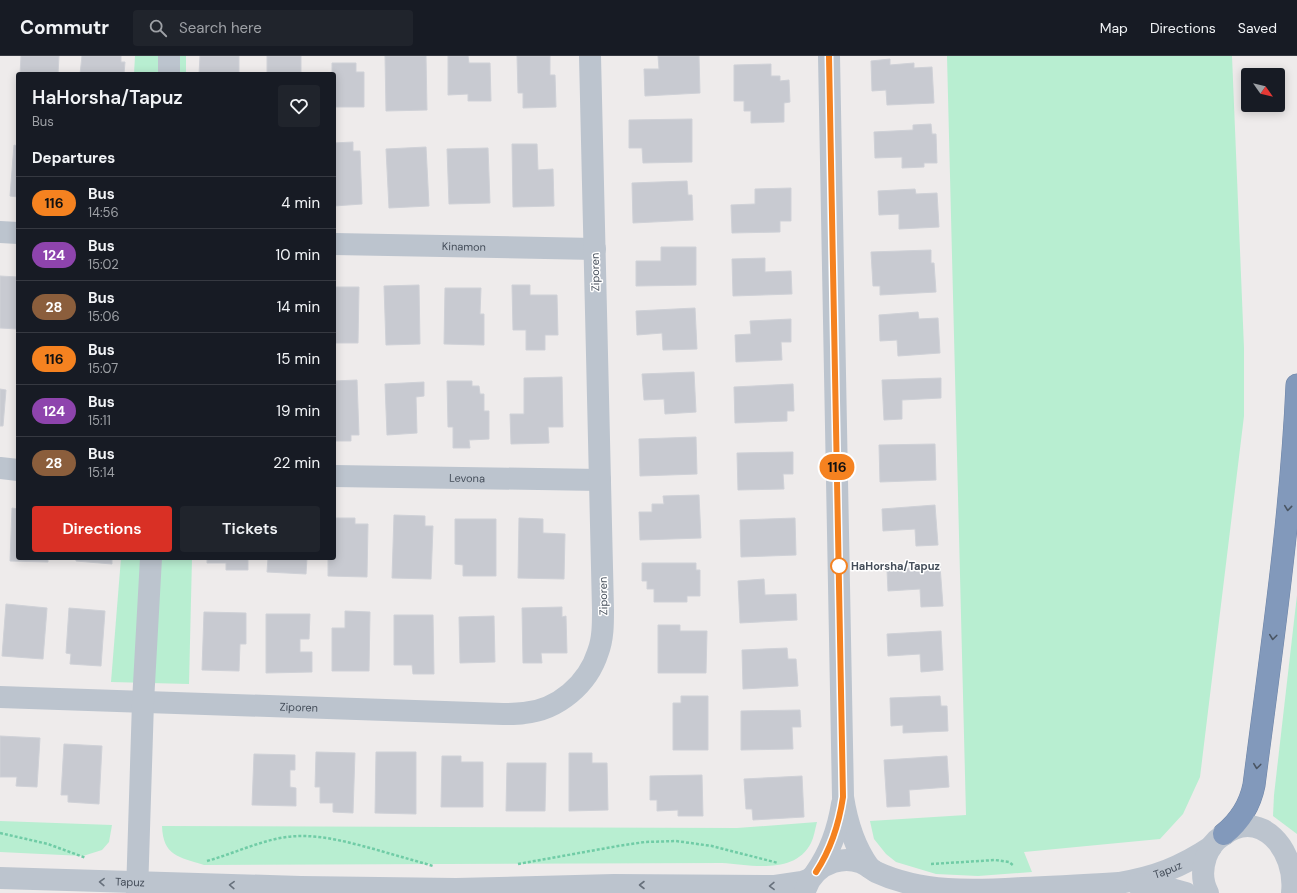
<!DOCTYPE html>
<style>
body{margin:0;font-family:"DM Sans",sans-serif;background:#20242c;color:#f1f3f6;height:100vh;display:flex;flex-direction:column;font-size:15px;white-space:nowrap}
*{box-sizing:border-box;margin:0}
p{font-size:13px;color:#9ea1a6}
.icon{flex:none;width:22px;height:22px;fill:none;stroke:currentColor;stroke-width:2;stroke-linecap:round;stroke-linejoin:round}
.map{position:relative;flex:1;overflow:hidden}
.drawer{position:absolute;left:16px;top:16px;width:320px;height:488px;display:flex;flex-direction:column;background:#171b24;border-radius:4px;box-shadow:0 2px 10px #0003}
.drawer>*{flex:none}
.badge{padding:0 8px;border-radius:13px;font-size:14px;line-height:26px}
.needle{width:26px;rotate:124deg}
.tools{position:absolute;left:1241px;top:12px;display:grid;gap:8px}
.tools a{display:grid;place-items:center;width:44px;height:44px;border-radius:4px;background:#171b24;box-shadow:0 2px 10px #0003;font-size:20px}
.map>.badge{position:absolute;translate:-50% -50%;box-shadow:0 0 0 2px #fff}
h2{padding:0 16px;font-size:15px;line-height:36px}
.round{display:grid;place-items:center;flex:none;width:42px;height:42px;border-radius:4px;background:#20242c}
.overview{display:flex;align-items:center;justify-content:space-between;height:68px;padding:0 16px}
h1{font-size:19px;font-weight:600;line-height:30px}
.button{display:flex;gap:8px;margin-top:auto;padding:8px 16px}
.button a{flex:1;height:46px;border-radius:4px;background:#d93025;color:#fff;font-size:16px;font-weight:600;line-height:46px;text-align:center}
.button a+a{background:#20242c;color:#f1f3f6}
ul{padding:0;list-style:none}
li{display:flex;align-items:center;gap:12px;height:52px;padding:0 16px;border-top:1px solid #363941}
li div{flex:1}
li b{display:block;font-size:15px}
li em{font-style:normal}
li .badge{min-width:44px;font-weight:700;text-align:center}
header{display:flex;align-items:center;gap:24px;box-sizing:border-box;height:56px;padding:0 20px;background:#171b24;border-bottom:1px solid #363941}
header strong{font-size:19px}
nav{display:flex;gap:22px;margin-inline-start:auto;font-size:14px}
.search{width:280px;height:36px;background:#20242c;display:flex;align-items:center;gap:10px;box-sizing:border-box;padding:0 14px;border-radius:4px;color:#9ea1a6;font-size:15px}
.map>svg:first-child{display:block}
.green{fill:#b8eed1}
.building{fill:#c8cad1;stroke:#cfd1d7}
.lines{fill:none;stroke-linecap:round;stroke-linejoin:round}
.highway-casing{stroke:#6d84a7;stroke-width:23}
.path{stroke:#70cca6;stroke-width:2.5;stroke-dasharray:3 2;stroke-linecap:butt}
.minor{stroke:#bcc4ce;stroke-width:22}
.highway{stroke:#8299bb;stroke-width:22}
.oneway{stroke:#4a5563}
.oneway2{stroke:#68717c}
.line-casing{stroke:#fff;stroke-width:9}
.line{stroke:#f58220;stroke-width:6}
.stop-dot{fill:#fff;stroke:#f58220;stroke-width:2}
.labels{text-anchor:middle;stroke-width:3;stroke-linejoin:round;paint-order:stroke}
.street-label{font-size:11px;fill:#444d59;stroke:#fff}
.stop-label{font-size:11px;font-weight:bold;fill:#444d59;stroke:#fff;text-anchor:start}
</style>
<header>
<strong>Commutr</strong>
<div class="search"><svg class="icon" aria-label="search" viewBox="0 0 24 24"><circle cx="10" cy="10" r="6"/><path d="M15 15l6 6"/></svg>Search here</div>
<nav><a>Map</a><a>Directions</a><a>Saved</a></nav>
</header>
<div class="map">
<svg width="1297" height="837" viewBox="0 0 1297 837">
<rect width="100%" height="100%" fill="#eeebeb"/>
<g class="green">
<polygon points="135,0 186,0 186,18 134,18"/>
<polygon points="947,0 1232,0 1244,292 1244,360 1200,721 1183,758 1160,783 1024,796 1032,816 978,820 936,818 896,806 886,798 874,783 870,765 966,759"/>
<polygon points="121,502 192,502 189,628 111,626"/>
<polygon points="1297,539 1297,778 1273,760 1274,739"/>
<polygon points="0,765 112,769 109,786 102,794 83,800 0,796"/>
<path d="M 817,766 C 815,773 814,781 811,787 C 795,819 750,809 722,807 L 204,809 C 179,801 163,800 162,770 L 737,772 Z"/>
</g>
<g class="building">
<polygon points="21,0 59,0 58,18 20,18"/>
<polygon points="82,0 121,0 121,6 125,6 124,18 80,18"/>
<polygon points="200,0 239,0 239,18 199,18"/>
<rect x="267" y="0" width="34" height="18"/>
<polygon points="385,0 426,0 427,54 386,55"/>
<polygon points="448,0 468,0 469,7 490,7 491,45 468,45 468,38 448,39"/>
<polygon points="517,0 550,0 550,19 555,19 556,51 523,52 523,37 518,37"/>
<polygon points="658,0 699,0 700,37 645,40 644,13 659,13"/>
<polygon points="890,3 890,9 914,7 914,12 932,11 934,47 887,49 886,34 872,35 871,5"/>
<polygon points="332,7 356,7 356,16 364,16 364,51 334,51 334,18 332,18"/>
<polygon points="771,8 771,20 780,20 780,25 789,24 790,46 784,47 784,66 751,67 751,55 744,55 744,45 734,45 734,9"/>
<polygon points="692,63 692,106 643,107 642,92 629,92 629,64"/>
<polygon points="931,68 932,78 936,78 937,107 924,107 924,111 902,112 902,101 875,102 874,76 913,74 913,69"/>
<polygon points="353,86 353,95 360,95 362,148 334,150 334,87"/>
<polygon points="512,88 537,88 538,114 553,113 554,150 513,151"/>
<polygon points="14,89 18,90 18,141 10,140"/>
<polygon points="426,91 429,150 389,152 386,93"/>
<polygon points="488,92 490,147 449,148 447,93"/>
<polygon points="687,125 688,139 692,139 693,164 633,167 632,127"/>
<polygon points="791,132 791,165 780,165 780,176 732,177 731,149 755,148 755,133"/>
<polygon points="915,133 916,138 937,137 939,171 899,173 899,158 879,159 878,135"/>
<polygon points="661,191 696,191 696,229 636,230 636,205 661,205"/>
<polygon points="931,194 931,207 934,207 936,236 880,239 880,230 873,230 871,196"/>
<polygon points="765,202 765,216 791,215 792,238 733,240 732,203"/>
<polygon points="0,220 18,221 17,273 0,272"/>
<polygon points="419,229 420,288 386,289 384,230"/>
<polygon points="512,229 530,229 530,239 557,239 558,279 545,279 545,294 526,294 526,274 513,274"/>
<polygon points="334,231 359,231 358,287 334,287"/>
<polygon points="445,232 481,232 480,258 484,258 484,289 444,288"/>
<polygon points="695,252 697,293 663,294 662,277 637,279 636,255"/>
<polygon points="918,256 919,263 938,262 940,297 898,300 897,284 880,285 879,259"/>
<polygon points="791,263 791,286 781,286 782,304 736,306 735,279 751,278 750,265"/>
<polygon points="694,316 696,356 665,358 664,343 644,344 642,318"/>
<polygon points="562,321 563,371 548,371 549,387 511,388 510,358 524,358 524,322"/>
<polygon points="941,322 941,342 902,344 902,363 884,364 882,324"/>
<polygon points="357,324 359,379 351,379 351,385 334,385 334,325"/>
<polygon points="447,325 472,325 472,330 479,330 480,338 484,338 484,355 489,355 489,383 469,384 470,392 453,392 453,371 448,371"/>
<polygon points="424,326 424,340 416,341 417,377 387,379 385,328"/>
<polygon points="793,328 794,355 787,355 787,365 735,367 734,331"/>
<polygon points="0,333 6,334 3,370 0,370"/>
<polygon points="696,381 697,418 640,420 639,383"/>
<polygon points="935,388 936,424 880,426 879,389"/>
<polygon points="793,396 793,418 783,418 784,433 738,434 737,397"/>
<polygon points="699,439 701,482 640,484 639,456 652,456 652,448 664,448 663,440"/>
<polygon points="935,449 938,489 916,490 915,473 883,475 882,453"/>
<polygon points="12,452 18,453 18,502 48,502 48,506 10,505"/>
<polygon points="394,459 425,460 425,470 433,470 431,523 392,522"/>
<polygon points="334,462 355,462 355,468 368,468 367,521 328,520 328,502 334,502"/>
<polygon points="519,462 543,463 543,477 565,478 564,523 518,522"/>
<polygon points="795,462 796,499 741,501 740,464"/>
<polygon points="455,463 496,463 496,520 463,520 463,509 455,508"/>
<polygon points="76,502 112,502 112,508 76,505"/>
<polygon points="207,502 248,502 248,514 226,514 226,507 207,507"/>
<polygon points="268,502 307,502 306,518 267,516"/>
<polygon points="642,507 696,507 696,514 700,514 700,540 687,540 687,546 654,546 654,533 647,533 647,525 642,525"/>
<polygon points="940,510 943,550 921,551 920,533 888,535 887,514"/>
<polygon points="764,523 765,539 796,538 797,564 740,567 738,525"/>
<polygon points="6,548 47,552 43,603 2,600"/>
<polygon points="562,551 562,561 566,560 567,597 541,597 542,607 523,607 522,552"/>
<polygon points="69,552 105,555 101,610 70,608 71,598 66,597"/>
<polygon points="345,555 370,556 369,615 332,615 332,572 345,572"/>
<polygon points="204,556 246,557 246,588 240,588 239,615 202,614"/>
<polygon points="266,558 310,558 309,583 300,583 300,596 312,596 312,616 266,617"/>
<polygon points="394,559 433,559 434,618 413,618 412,609 394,609"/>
<polygon points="494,560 495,606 460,607 459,561"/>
<polygon points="658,569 680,569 680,575 707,575 706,617 658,617"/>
<polygon points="941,575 943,614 921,616 920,598 888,600 887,578"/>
<polygon points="787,592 788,603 796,603 798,630 743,633 742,594"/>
<polygon points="681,640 708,640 708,694 673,694 673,647 681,647"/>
<polygon points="940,640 941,650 947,650 948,675 903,677 903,669 891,670 890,642"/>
<polygon points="800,654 801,671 792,671 793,693 741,694 741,655"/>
<polygon points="0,680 40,682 37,731 16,730 17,721 0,721"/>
<polygon points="64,688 102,690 99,748 68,746 68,739 61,739"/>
<polygon points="316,696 355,697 353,757 333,756 333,747 320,747 320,731 315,731"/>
<polygon points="376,696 416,696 416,758 375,757"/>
<polygon points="569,697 592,697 592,707 607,707 608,754 569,755"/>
<polygon points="254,698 295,699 295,714 290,714 290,731 296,732 296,750 252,749"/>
<polygon points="442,700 461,700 461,706 483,706 483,751 441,751"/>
<polygon points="947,700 949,731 909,734 910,750 887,751 884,704"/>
<polygon points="507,707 546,707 545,755 506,755"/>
<polygon points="702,719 703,760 678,760 678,754 657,755 657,744 650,744 650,720"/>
<polygon points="802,720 804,761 753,764 752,753 746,753 744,723"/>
</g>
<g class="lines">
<g class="highway-casing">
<path id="highway" d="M 1224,778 C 1240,765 1250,749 1254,729 C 1271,596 1291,463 1297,329"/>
</g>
<g class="path">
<polyline points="0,777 48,788 86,802"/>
<path d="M 207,805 C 232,798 255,787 280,782 C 312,776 344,785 374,793 C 394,799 413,804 433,810"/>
<polyline points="518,808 618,790 645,786 676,785 712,790 778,807"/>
<polyline points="931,808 995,804 1009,806 1014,810"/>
</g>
<g class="minor">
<polyline points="169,0 169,18"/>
<path d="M 829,0 L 843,741 C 847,767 854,790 869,811"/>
<polyline points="0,176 18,177"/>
<path id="s1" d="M 334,188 L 595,193"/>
<polyline points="0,412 18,414"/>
<path id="s2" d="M 334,420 L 600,424"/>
<path id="s3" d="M 0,641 L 503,658 C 510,658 517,658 524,657 C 558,654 588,628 598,596 C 603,583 603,568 603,554 L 590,0"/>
<path d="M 816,816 C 830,796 838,773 842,748"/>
<path id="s4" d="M 876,816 C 921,837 973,835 1022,832 C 1055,831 1087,829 1119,827 C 1155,821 1181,811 1211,791"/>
<path id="s5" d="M 0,822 L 301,831 L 456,833 L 614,829 L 775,830 L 802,826 L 810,823"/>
<polyline points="1137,828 1168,832 1186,837"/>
<path d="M 805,835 C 814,806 849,794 873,814"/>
<polyline points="137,837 143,646 151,502"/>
<path d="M 1208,837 C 1202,826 1202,813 1206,801 C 1209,793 1214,785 1222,780 C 1260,750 1297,794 1292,837"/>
</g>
<use href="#highway" class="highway"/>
</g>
<defs><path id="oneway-chevron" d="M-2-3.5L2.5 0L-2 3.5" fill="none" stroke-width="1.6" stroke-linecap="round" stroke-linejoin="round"/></defs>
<g class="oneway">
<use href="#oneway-chevron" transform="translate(1288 452) rotate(96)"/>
<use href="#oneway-chevron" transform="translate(1273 581) rotate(97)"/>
<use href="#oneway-chevron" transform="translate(1257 710) rotate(97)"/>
</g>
<g class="oneway2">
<use href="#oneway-chevron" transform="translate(102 826) rotate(-178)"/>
<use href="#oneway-chevron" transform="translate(232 829) rotate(-178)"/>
<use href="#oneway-chevron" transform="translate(642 829) rotate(-180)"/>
<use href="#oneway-chevron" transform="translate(772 830) rotate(179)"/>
</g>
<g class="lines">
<g class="line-casing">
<path id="line" d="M 816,816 C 831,793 839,768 843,741 L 829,0"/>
</g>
<use href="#line" class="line"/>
</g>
<circle class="stop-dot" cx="839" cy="510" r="8"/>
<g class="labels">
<g class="street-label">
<text dy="4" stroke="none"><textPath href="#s1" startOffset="130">Kinamon</textPath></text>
<text transform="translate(595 216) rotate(-91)" y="4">Ziporen</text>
<text dy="4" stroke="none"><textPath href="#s2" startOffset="133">Levona</textPath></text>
<text transform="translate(603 540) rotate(-91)" y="4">Ziporen</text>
<text dy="4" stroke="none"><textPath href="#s3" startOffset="299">Ziporen</textPath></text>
<text dy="4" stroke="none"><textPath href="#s4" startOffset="296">Tapuz</textPath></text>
<text dy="4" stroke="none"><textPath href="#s5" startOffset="130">Tapuz</textPath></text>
</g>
<g class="stop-label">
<text x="851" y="514">HaHorsha/Tapuz</text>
</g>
</g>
</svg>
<div class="tools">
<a><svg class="needle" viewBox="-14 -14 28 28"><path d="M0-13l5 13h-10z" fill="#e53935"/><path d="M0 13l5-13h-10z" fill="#9ea1a6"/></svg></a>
</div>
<b class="badge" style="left:837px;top:411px;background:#f58220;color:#111">116</b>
<section class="drawer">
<div class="overview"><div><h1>HaHorsha/Tapuz</h1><p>Bus</p></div><a class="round"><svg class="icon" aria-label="heart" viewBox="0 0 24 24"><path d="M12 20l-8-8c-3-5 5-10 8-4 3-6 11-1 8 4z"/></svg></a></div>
<h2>Departures</h2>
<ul>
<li><span class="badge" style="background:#f58220;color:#111">116</span><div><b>Bus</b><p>14:56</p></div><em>4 min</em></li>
<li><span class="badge" style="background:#8e44ad;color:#fff">124</span><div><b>Bus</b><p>15:02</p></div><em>10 min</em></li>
<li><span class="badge" style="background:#8b5e3c;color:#fff">28</span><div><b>Bus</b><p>15:06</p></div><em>14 min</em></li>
<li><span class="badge" style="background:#f58220;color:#111">116</span><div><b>Bus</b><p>15:07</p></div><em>15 min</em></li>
<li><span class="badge" style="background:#8e44ad;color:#fff">124</span><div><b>Bus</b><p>15:11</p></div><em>19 min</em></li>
<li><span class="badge" style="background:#8b5e3c;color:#fff">28</span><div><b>Bus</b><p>15:14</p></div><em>22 min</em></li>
</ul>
<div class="button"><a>Directions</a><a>Tickets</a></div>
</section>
</div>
